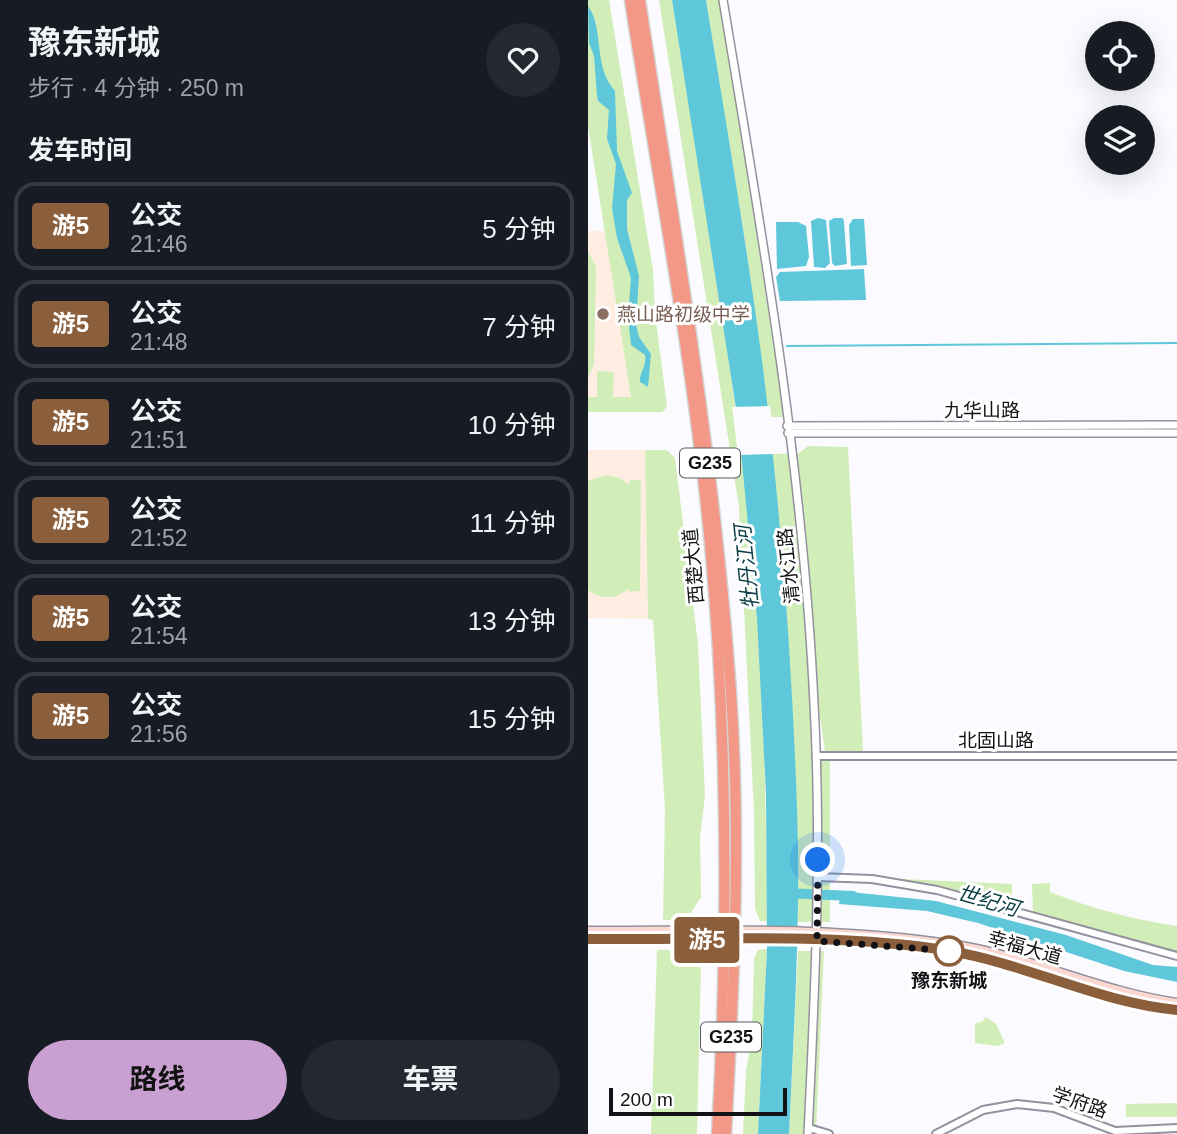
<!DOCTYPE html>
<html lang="zh">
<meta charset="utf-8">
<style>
body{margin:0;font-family:Arial,"Noto Sans SC",sans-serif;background:#242831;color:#f1f3f6;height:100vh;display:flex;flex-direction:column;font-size:26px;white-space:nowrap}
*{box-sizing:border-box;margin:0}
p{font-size:23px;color:#9ea1a6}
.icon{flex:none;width:38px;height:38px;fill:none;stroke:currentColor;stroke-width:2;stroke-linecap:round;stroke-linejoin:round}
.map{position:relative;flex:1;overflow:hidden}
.panel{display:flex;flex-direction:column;background:#171b24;width:588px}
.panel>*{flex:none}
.badge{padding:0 14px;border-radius:5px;font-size:24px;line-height:46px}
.fabs{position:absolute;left:497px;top:21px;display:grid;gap:14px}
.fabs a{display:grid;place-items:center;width:70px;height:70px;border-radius:50%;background:#171b24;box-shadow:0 7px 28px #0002;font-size:35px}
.scale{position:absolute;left:21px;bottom:18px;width:178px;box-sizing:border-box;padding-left:7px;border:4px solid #121116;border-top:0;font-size:19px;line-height:24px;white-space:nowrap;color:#121116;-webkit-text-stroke:5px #fff;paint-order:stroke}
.you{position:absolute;width:35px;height:35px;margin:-18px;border:5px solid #fff;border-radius:50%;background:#1a73e8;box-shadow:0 0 0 10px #1a73e833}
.map>.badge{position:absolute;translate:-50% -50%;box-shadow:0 0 0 4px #fff}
h2{padding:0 28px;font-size:26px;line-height:63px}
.round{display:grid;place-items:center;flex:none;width:74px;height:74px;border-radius:37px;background:#242831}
.overview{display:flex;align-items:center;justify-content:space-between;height:119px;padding:0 28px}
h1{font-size:33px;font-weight:700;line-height:52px}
.button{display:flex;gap:14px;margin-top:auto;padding:14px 28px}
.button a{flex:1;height:80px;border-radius:42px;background:#c9a0d1;color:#111;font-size:28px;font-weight:700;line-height:80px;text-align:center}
.button a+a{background:#242831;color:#f1f3f6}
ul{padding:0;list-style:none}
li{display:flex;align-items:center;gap:21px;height:88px;margin:0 14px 10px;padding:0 14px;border:4px solid #363941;border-radius:21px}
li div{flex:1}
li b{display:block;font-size:26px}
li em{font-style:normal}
li .badge{min-width:77px;font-weight:700;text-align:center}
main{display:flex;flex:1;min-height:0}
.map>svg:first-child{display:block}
.education{fill:#ffede2}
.green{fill:#d2eeb8}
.water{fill:#5ec7da}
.pier{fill:#fbfafe}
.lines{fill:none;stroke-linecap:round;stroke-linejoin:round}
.stream{stroke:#5ec7da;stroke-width:2}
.river{stroke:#5ec7da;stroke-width:10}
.minor-casing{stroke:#94919f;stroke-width:10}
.tertiary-casing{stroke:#94919f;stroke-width:10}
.secondary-casing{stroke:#94919f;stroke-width:11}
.trunk-casing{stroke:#d4d4d5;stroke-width:13}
.minor{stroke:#fff;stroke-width:6}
.tertiary{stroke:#fff;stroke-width:7}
.secondary{stroke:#fad8d1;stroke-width:8}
.trunk{stroke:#f39886;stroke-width:10}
.line-casing{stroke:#fff;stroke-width:16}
.line{stroke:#8b5e3c;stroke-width:10}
.walk{stroke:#121116;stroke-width:7;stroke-dasharray:0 12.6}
.education-dot{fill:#8d6e63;stroke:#fff;stroke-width:2.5}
.stop-dot{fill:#fff;stroke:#8b5e3c;stroke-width:3.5}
.labels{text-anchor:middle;stroke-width:6;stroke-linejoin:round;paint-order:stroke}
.shield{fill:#fff;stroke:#59585c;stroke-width:2}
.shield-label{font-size:18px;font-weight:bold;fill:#121116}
.education-label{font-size:19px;fill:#785e54;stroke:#fff;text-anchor:start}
.street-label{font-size:19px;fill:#121116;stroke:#fff}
.stop-label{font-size:19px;font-weight:bold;fill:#121116;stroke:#fff}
.water-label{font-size:21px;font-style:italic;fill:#0d3f47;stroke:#fff}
</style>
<main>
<section class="panel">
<div class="overview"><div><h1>豫东新城</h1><p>步行 · 4 分钟 · 250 m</p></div><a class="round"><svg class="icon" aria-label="heart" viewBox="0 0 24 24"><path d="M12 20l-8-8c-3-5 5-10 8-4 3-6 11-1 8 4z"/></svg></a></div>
<h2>发车时间</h2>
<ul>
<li><span class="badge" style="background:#8b5e3c;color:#fff">游5</span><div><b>公交</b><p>21:46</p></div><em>5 分钟</em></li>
<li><span class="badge" style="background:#8b5e3c;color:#fff">游5</span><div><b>公交</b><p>21:48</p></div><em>7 分钟</em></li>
<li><span class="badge" style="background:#8b5e3c;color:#fff">游5</span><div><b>公交</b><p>21:51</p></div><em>10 分钟</em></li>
<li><span class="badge" style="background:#8b5e3c;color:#fff">游5</span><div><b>公交</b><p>21:52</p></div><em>11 分钟</em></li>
<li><span class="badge" style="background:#8b5e3c;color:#fff">游5</span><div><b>公交</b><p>21:54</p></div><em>13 分钟</em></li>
<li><span class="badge" style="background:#8b5e3c;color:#fff">游5</span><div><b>公交</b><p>21:56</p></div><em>15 分钟</em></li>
</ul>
<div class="button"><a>路线</a><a>车票</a></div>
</section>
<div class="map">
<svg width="589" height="1134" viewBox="0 0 589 1134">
<rect width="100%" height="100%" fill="#fbfafe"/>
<g class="education">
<polygon points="0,231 18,231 43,398 0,397"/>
<polygon points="0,450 57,450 60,619 0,618"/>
</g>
<g class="green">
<polygon points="0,0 21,0 65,270 67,313 78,399 79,407 74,412 0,412 0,397 9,397 9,371 26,372 25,397 43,397 0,126"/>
<path d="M 71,0 L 84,0 C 112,180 145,359 163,540 C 176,667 178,794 179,921 L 172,921 L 167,909 L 166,812 L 151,507 Z"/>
<polygon points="118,0 132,0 197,417 180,417 158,248"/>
<polygon points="0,251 8,267 6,364 0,378"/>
<path d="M 220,446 L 260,447 L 275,751 L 237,751 L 230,704 L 232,760 L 242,760 L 242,922 L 210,922 C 209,765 198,610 184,454 L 211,453 Z"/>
<polygon points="57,450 79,450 87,458 110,644 117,796 112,838 113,897 101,916 91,920 75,920 77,809 65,620 60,619"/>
<path d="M 17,475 L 32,478 L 41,485 L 42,480 L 53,480 L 52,591 L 41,592 L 41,588 C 28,600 14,600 0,590 L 0,481 Z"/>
<polygon points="247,876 424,884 424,907 369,892"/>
<path d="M 462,883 L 462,892 C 505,909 544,919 589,926 L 589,954 L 445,914 L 444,884 Z"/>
<polygon points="179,949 170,1134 155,1134 158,1071 164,1038 166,959 170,950"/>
<polygon points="69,950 104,950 113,961 109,1134 63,1134"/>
<polygon points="210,951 236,951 228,1134 201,1134"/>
<polygon points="398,1017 408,1024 417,1043 410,1046 387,1043 387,1023 394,1022"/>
<polygon points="589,1103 589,1117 538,1117 538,1104"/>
</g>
<g class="water">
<path d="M 84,0 L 118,0 C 138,123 159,245 175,368 C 193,514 204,661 209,808 C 213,917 206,1025 201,1134 L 170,1134 L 179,949 L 178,794 L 169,618 L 150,421 Z"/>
<path d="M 0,6 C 17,29 4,65 27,91 L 29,151 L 44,193 L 39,200 L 39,229 L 51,276 L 48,325 L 51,337 L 63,354 L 60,387 L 52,382 C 51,373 59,366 57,355 L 43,345 L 40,317 L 43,278 L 29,238 L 24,208 L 28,164 L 19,139 L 21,110 L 10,101 L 9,95 L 6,56 L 1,43 Z"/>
<polygon points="230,218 238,220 242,263 237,268 226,267 223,221"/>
<polygon points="246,218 255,218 256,222 259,264 247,266 244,263 241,221"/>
<polygon points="265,219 276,219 279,265 263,266 261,225"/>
<polygon points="188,222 210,222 218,226 221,257 218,266 189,269"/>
<polygon points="276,269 278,300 192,301 188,277 192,272"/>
<polygon points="253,891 348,901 478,935 565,965 589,967 589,982 536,971 390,923 339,911 251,904"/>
</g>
<polygon class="pier" points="182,406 188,454 150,455 144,407"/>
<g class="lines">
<polyline class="stream" points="199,346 589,343"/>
<polyline class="river" points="197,893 265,896"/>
<g class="minor-casing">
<g id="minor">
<polyline points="228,756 589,756"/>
<polyline points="230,877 284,879 349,890 589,956"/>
<polyline points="221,1128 241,1134"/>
<polyline points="348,1134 395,1110 429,1104 466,1108 527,1131 589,1128"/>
</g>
</g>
<g class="tertiary-casing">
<g id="tertiary">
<path d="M 135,0 C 174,233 215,468 226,704 C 234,848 227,991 220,1134"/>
<polyline points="199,426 589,425"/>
<polyline points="200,433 589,433"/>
</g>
</g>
<g class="secondary-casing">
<g id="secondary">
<path d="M 0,931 C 122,931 246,926 367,945 C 443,957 513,992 589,1003"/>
<path d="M 0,939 C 119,940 244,931 362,951 C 439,963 511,1003 589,1010"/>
</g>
</g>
<g class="trunk-casing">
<g id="trunk">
<path d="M 42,0 C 70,181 105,362 122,544 C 140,740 140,938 129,1134"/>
<path d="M 52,0 C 87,230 127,460 143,693 C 153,840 146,988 138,1134"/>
</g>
</g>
<use href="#minor" class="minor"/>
<use href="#tertiary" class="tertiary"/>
<use href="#secondary" class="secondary"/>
<use href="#trunk" class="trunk"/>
</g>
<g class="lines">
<g class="line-casing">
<path id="line" d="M 0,939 C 117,940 247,932 362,951 C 439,964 512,1003 589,1010"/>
</g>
<use href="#line" class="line"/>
<polyline class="walk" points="230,860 229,941 364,951 361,951"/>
</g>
<circle class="education-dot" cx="15" cy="314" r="7"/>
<circle class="stop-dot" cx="361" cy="951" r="14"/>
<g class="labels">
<g class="shield">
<rect x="92" y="448.5" width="60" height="29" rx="5"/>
<rect x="113" y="1022.5" width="60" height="29" rx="5"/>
</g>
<g class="shield-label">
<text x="122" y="469">G235</text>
<text x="143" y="1043">G235</text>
</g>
<g class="education-label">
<text x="29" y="321">燕山路初级中学</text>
</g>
<g class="street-label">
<text x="394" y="417">九华山路</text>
<text transform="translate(105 566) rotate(-95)" y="7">西楚大道</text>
<text transform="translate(200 566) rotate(-96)" y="7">清水江路</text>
<text x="408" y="747">北固山路</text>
<text transform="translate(437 947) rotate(16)" y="7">幸福大道</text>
<text transform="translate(492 1102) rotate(19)" y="7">学府路</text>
</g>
<g class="stop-label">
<text x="361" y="987">豫东新城</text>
</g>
<g class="water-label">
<text transform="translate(159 567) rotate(-96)" y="7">牡丹江河</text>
<text transform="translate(400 901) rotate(16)" y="7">世纪河</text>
</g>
</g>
</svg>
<div class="fabs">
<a><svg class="icon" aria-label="locate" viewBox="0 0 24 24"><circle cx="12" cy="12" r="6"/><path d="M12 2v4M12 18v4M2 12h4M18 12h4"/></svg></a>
<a><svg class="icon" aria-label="layers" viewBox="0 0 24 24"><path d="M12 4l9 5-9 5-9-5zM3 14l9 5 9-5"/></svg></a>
</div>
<div class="scale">200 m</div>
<div class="you" style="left:230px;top:860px"></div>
<b class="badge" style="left:119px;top:940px;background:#8b5e3c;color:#fff">游5</b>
</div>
</main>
